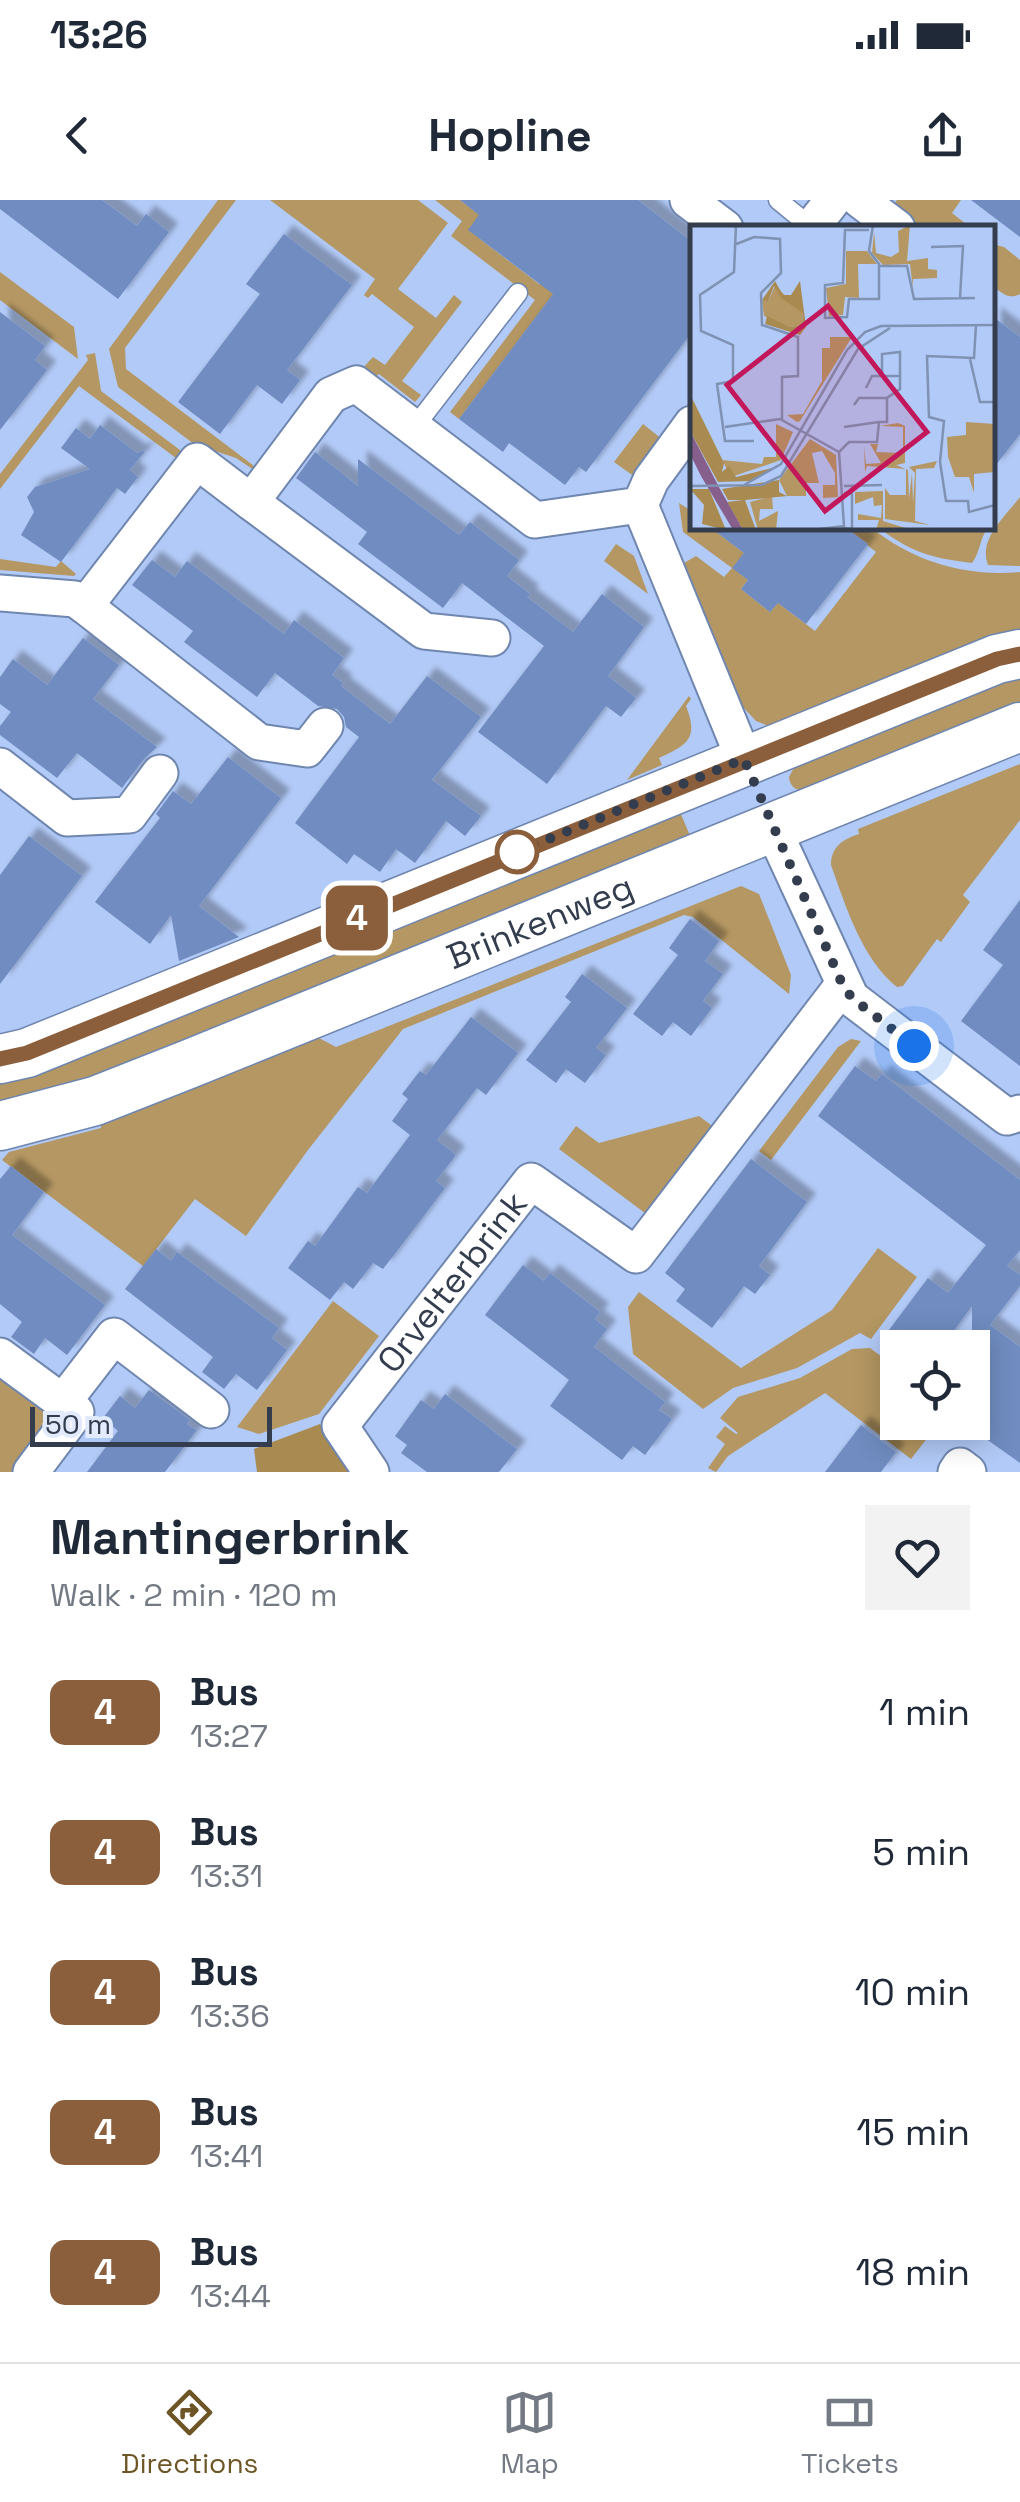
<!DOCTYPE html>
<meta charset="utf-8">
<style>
body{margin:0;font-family:"Space Grotesk",sans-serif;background:#f2f2f3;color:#1f2937;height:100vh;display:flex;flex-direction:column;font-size:38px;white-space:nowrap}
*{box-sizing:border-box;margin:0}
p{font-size:32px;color:#747a83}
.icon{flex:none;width:55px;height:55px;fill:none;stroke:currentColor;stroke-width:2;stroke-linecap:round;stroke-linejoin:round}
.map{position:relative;height:1272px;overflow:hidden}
.sheet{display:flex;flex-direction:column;background:#fff;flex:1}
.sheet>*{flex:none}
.badge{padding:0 20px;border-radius:15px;font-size:35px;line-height:65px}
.fabs{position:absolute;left:880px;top:1130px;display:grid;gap:20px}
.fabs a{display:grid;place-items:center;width:110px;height:110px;border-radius:0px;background:#fff;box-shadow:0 5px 25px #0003;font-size:50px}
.scale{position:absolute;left:30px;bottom:25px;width:242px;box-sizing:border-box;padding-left:10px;border:5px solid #333d4e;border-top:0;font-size:28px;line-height:35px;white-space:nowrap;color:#333d4e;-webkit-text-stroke:8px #e1ebfd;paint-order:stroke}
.you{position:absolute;width:50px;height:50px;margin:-25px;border:8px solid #fff;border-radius:50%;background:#1a73e8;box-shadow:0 0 0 15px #1a73e833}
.map>.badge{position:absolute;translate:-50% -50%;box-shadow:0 0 0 5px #fff}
.round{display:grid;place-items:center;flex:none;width:105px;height:105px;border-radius:0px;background:#f2f2f3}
.summary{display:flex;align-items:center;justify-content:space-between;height:170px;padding:0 50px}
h1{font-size:48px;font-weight:600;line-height:75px}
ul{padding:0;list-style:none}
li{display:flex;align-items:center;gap:30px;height:140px;padding:0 50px}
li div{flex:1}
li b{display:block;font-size:38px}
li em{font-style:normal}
li .badge{min-width:110px;font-weight:700;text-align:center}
.status{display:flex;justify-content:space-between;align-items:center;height:70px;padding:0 50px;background:#fff;direction:ltr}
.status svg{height:28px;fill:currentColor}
header{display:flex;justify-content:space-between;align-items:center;height:130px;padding:0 50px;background:#fff;font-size:45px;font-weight:600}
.menu{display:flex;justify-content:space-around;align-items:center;height:140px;border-top:2px solid #e0e1e3;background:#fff;font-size:28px;color:#747a83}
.menu a{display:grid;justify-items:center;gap:5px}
.menu .selected{color:#6d5525}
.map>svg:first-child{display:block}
.green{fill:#b49762}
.forest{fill:#a98b51}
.building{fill:#708cc0;filter:url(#shadow)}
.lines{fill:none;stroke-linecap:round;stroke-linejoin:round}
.lane-casing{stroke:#6f86af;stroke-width:21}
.street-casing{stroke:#6f86af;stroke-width:39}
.secondary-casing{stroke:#6f86af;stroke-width:51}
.lane{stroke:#fff;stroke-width:18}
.street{stroke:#fff;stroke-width:35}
.secondary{stroke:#fff;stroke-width:48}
.line-casing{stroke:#fff;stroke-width:22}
.line{stroke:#8b5e3c;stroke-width:15}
.walk{stroke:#333d4e;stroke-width:10;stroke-dasharray:0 18}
.stop-dot{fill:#fff;stroke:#8b5e3c;stroke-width:5}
.labels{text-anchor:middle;stroke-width:8;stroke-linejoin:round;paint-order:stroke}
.street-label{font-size:35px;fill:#333d4e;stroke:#e1ebfd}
.inset-road{fill:none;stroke:#7f92b3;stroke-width:2.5}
.view{fill:#c2185b;fill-opacity:0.15;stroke:#c2185b;stroke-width:5}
.inset-edge{fill:none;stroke:#333d4e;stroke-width:5}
</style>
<div class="status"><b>13:26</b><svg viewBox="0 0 49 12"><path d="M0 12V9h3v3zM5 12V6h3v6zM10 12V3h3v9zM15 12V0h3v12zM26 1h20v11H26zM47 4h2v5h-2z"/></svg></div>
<header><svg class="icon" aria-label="back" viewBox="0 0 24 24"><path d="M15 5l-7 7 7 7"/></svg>Hopline<svg class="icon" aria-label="share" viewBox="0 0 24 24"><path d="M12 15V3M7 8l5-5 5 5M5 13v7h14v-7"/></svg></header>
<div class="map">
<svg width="1020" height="1272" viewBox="0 0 1020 1272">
<defs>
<filter id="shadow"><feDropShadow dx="9" dy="-9" stdDeviation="2.5" flood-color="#0004"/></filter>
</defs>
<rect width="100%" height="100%" fill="#b2caf7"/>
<g class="green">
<polygon points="218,0 236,0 125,148 126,169 258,269 254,270 236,258 194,244 118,187 109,149"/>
<polygon points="270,0 418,0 448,23 398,89 436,118 454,95 462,102 402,181 421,195 415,202 379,174 374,178 362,169 373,157 385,165 414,127 372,94 368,98 364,95 375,79"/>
<polygon points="435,0 460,0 491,24 480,39 539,84 581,57 459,219 450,212 535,100 451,36 462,21"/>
<polygon points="897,0 961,0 952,13 970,27 915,27 890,9"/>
<path d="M 992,44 L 1004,47 L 1020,60 L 1020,94 C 1008,100 1002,93 993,86 Z"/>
<polygon points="0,72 74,127 78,159 0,100"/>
<polygon points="95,153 101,191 180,250 184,256 180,261 79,186 0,289 0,274 88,160 86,155"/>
<polygon points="643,224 663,240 635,277 614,262"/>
<path d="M 1020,297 L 1020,366 L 988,365 C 978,339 1005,317 1020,297 Z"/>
<path d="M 679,303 L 690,310 L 692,308 L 692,328 L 723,328 L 719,334 L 744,353 L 733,368 L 748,380 L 741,389 L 770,412 L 778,403 L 815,431 L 876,352 L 846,328 L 864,328 L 869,331 L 872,328 C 914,362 966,377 1020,372 L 1020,439 L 771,527 L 756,521 L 743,507 L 684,363 L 696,356 L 724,377 L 732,368 L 683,332 Z"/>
<path d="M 879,328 L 988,328 C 979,339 981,351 972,363 C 932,358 912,353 879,328 Z"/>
<polygon points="616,344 634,356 648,394 604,361"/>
<polygon points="0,359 56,367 61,361 76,374 74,376 0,370"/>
<path d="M 1020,470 L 1020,514 L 809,592 C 799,591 790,589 789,577 L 796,564 Z"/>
<path d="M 689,496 L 691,499 L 686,506 C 699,539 687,545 659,558 L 662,565 L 627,580 Z"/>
<path d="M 1020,564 L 1020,620 L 963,695 L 970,702 L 941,742 L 937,739 L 903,786 L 897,787 C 862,759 846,707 831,665 C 831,647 843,639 859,634 L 858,629 Z"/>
<polygon points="677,605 694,645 0,913 0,873"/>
<polygon points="741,686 759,694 791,775 789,794 693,717 684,715 403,829 308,950 246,1036 195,999 143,1066 2,960 9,952 101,928 101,925 317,837 336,847 341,845"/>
<polygon points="851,839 861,841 771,960 759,951 838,847"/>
<polygon points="699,916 719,931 653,1019 559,949 576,926 599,943"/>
<polygon points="878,1048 917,1077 871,1139 860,1133 797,1168 733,1188 703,1209 633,1154 628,1107 639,1092 741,1168 832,1110"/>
<polygon points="333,1101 379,1136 319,1214 259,1234 237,1227"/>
<polygon points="870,1148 897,1168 898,1222 939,1223 911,1259 825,1193 728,1256 716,1272 708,1268 725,1244 716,1237 725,1226 736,1234 738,1233 720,1218 738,1197 800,1178 852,1149"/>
<path d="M 0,1174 C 58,1218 55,1210 18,1272 L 0,1272 Z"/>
</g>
<polygon class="forest" points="320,1224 353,1272 257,1272 254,1249"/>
<g class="building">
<polygon points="0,0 102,0 137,26 146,14 169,32 118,99 0,9"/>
<polygon points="460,0 638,0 692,42 692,132 586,272 579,267 565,285 509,243 503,252 459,219 553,94 468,30 479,15"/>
<polygon points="971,0 1020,0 1020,37"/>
<polygon points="284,34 352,85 287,170 300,180 282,204 257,185 220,234 178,202 260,94 246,84"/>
<polygon points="0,112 45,146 35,160 47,170 0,230"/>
<polygon points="992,116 1020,137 1020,234 992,270"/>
<polygon points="100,225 137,253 146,250 130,270 138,277 125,294 117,288 61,362 21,335 34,312 27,297 35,287 90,269 61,248 76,228 90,239"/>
<polygon points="315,252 358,286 358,259 459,335 470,322 519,360 507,376 530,394 527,397 573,432 602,394 644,427 608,476 636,498 621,517 606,506 547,584 478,532 544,446 462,383 443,408 358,344 367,332 296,278"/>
<polygon points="711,328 846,328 868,344 806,424 778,403 770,412 741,389 748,380 732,368 744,353"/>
<polygon points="152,360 175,377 187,361 284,434 294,420 344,458 332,475 343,483 341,486 390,524 427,476 481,517 432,580 481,616 465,636 446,621 415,663 396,649 380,672 354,654 347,664 295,623 359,537 346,527 344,517 337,509 318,506 275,473 257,497 184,442 193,431 132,385"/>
<polygon points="83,438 119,465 93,499 157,547 143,560 122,588 77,553 57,578 0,535 0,526 11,512 0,504 0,477 13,459 47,485"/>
<polygon points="228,557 281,598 199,706 239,737 179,761 171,715 150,744 95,702 160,618 156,614 173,591 191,604"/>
<polygon points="29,636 82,676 0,784 0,675"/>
<polygon points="1020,700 1020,866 961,821 1003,765 983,750"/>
<polygon points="690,719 719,741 705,761 723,774 703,801 712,808 691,836 673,822 662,836 633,814 678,755 669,748"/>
<polygon points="582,774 627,808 596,848 606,855 585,883 566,869 556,883 526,860 571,802 565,797"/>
<polygon points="471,817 518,853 486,895 477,888 437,940 456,955 436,981 445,988 404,1042 383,1069 373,1063 353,1089 344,1082 330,1100 288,1068 308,1041 315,1046 358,987 367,993 410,935 392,921 408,899 402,894 420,871 426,875"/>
<polygon points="855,866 876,881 882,874 1020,980 1020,1050 1007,1066 1020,1075 1020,1086 990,1125 1020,1147 1020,1263 972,1229 972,1106 941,1148 903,1148 886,1134 928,1078 948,1093 986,1045 818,916"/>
<polygon points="751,959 807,1002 759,1066 770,1075 755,1094 744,1086 712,1128 676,1101 685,1089 665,1073"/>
<polygon points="11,966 44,992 12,1035 105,1105 67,1155 45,1138 34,1154 11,1137 22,1122 0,1104 0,979"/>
<polygon points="156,1049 171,1061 177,1052 279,1128 272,1138 287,1150 257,1190 236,1174 224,1189 202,1172 213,1157 125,1089"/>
<polygon points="523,1065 544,1081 550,1073 600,1112 595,1119 607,1129 594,1147 665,1202 659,1210 672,1219 645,1255 633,1246 622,1260 550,1206 569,1180 485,1115"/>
<polygon points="149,1190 190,1220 187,1224 197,1230 165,1272 87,1272 118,1231 103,1218 120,1196 135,1208"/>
<polygon points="445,1194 517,1249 499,1272 427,1272 401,1253 407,1245 395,1236 421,1200 434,1209"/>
<polygon points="861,1225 896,1252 881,1272 825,1272"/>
</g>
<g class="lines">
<g class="lane-casing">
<g id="lane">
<polyline points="778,0 811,27"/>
<polyline points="413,229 518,93"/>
</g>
</g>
<g class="street-casing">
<g id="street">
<polyline points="688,0 725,28"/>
<polyline points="860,0 897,28"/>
<polyline points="811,28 833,0"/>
<polyline points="251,302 424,431 492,438"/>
<polyline points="640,305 744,559"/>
<polyline points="0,393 75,399 85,406 197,261 251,302 331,195 356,184 535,320 640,305 651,280 692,224"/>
<polyline points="85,406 259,542 307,549 325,526"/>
<polyline points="0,566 67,618 129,615 160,573"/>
<polyline points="773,629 851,798 1007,917 1020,913"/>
<polyline points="0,1156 76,1212 31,1272"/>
<polyline points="63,1202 114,1136 211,1210"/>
<path id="s1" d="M 371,1272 L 340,1226 L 531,981 L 636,1055 L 843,785"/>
<polyline points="956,1272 960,1266 968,1272"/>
</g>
</g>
<g class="secondary-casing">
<g id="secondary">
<polyline points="0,859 27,853 997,459 1020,454"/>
<path id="s2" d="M 0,926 L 95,901 L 189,864 L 1020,527"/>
</g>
</g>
<use href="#lane" class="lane"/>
<use href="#street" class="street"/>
<use href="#secondary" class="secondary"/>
</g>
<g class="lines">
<g class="line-casing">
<polyline id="line" points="0,859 27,853 997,459 1020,454"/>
</g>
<use href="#line" class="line"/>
<polyline class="walk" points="517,652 744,559 843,786 852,798 914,846"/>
</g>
<circle class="stop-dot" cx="517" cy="652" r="20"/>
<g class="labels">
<g class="street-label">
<text dy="12" stroke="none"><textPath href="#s2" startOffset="578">Brinkenweg</textPath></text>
<text dy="12" stroke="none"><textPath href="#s1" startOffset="238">Orvelterbrink</textPath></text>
</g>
</g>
<g transform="translate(690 25)">
<rect width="305" height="305" fill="#b2caf7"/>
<path d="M 220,0 L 217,36 L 238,33 L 238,44 L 247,45 L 247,53 L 223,54 L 223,63 L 220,39 L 193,40 L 182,28 L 184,7 L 186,28 L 201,32 L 209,27 L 208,6 ZM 156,26 L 177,26 L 187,39 L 168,39 L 169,73 L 155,72 L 153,90 L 139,91 L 136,63 L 156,59 ZM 85,61 L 113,87 L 112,100 L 100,102 L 74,91 L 72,75 L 78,77 ZM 140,112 L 162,112 L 110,196 L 107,197 L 97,190 L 113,189 L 132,156 L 132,123 L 140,123 ZM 276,197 L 305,199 L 304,247 L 284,249 L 284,268 L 279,252 L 265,252 L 258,232 L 257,212 L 276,210 ZM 208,198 L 215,201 L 215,238 L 206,240 L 218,245 L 219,274 L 222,248 L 223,278 L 225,248 L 219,242 L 247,236 L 244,243 L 226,244 L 225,296 L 240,300 L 195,294 L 195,263 L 200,270 L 216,270 L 216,244 L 177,241 L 175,247 L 174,221 L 176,239 L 191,238 L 180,219 L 188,219 L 186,227 L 213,228 L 213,202 L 190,201 ZM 86,199 L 103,207 L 91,235 L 41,252 L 32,235 L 72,239 L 74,232 L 86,232 ZM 120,214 L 146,230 L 148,272 L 133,273 L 133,260 L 145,260 L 145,248 L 132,226 L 122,228 L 129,258 L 116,258 L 116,271 L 97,271 L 89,255 ZM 193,266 L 193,296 L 222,305 L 186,305 L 189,295 L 168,295 L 168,289 L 191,293 L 192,280 L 184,281 L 183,272 L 165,279 L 165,267 ZM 82,271 L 83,284 L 70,284 L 69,296 L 88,286 L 86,305 L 68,305 L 60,277 Z" fill="#b49762"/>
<path d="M 85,56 L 93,70 L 101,70 L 110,56 L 116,102 L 110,110 L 75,99 L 77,91 L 100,102 L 112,100 L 113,88 L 91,73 L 84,61 L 78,77 L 72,75 ZM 0,169 L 34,238 L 32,247 L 39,241 L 46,252 L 86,242 L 63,256 L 28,257 L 0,206 ZM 89,255 L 89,267 L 97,271 L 55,275 L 66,305 L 53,305 L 37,277 L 53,275 L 38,275 L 32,264 ZM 0,264 L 19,264 L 36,305 L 12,299 L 14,280 Z" fill="#a98b51"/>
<path d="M 0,206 L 30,264 L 53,305 L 43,305 L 11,251 L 0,229 Z" fill="#875f8d"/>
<path class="inset-road" d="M 46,0 L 44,47 L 10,70 L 11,106 L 43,120 L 43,156 L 27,159 L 35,216 L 64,216M 179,5 L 155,5 L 153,58 L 135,60 L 135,93 L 157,92 L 159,74 L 189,74 L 189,39 L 179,26 L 183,0M 44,20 L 64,12 L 90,14 L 91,48 L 71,68 L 72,100 L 108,112 L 108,151 L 92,152 L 92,195M 241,22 L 273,21 L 270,73M 189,41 L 217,41 L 224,74 L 285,73M 286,100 L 284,133 L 237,131 L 239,192 L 254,196 L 250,237 L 256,276 L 278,276 L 279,287 L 305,280M 280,134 L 290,177 L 305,177M 176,163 L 182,151 L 210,151M 164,180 L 169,173 L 197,173M 35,202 L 90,194 L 149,227M 154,202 L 189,197M 54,260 L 91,239 L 157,125 L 175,107 L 191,101 L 305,100M 0,261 L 72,260 L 91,251 L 168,124 L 200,103M 154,261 L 192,260M 153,303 L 162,304 L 162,269 L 154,268M 122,305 L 154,301 L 149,227 L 159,217 L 187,217 L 189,197 L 197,197 L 197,173 L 210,164 L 210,127 L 192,129 L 192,151"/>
<path class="view" d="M 138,81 L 237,207 L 135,286 L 37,160 Z"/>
<rect width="305" height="305" class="inset-edge"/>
</g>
</svg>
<div class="fabs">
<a><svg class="icon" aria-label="locate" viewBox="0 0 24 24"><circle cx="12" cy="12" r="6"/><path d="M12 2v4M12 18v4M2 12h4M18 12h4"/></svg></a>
</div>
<div class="scale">50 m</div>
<div class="you" style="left:914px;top:846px"></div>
<b class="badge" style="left:357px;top:718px;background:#8b5e3c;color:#fff">4</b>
</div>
<section class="sheet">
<div class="summary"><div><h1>Mantingerbrink</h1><p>Walk · 2 min · 120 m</p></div><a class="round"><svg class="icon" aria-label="heart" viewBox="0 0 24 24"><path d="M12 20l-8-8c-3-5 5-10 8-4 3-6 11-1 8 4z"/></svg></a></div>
<ul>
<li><span class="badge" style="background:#8b5e3c;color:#fff">4</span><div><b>Bus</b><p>13:27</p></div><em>1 min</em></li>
<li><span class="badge" style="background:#8b5e3c;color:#fff">4</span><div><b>Bus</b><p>13:31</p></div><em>5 min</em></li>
<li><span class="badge" style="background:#8b5e3c;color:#fff">4</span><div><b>Bus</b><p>13:36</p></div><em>10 min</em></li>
<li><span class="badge" style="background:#8b5e3c;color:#fff">4</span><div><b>Bus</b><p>13:41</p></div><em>15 min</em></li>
<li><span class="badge" style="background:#8b5e3c;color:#fff">4</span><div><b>Bus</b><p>13:44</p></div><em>18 min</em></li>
</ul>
</section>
<nav class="menu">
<a class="selected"><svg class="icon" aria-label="directions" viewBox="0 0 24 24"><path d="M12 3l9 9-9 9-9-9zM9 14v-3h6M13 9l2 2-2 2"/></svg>Directions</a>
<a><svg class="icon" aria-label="map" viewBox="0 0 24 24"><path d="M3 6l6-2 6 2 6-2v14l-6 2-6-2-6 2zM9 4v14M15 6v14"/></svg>Map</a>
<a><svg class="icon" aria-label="tickets" viewBox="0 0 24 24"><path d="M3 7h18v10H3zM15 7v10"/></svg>Tickets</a>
</nav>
